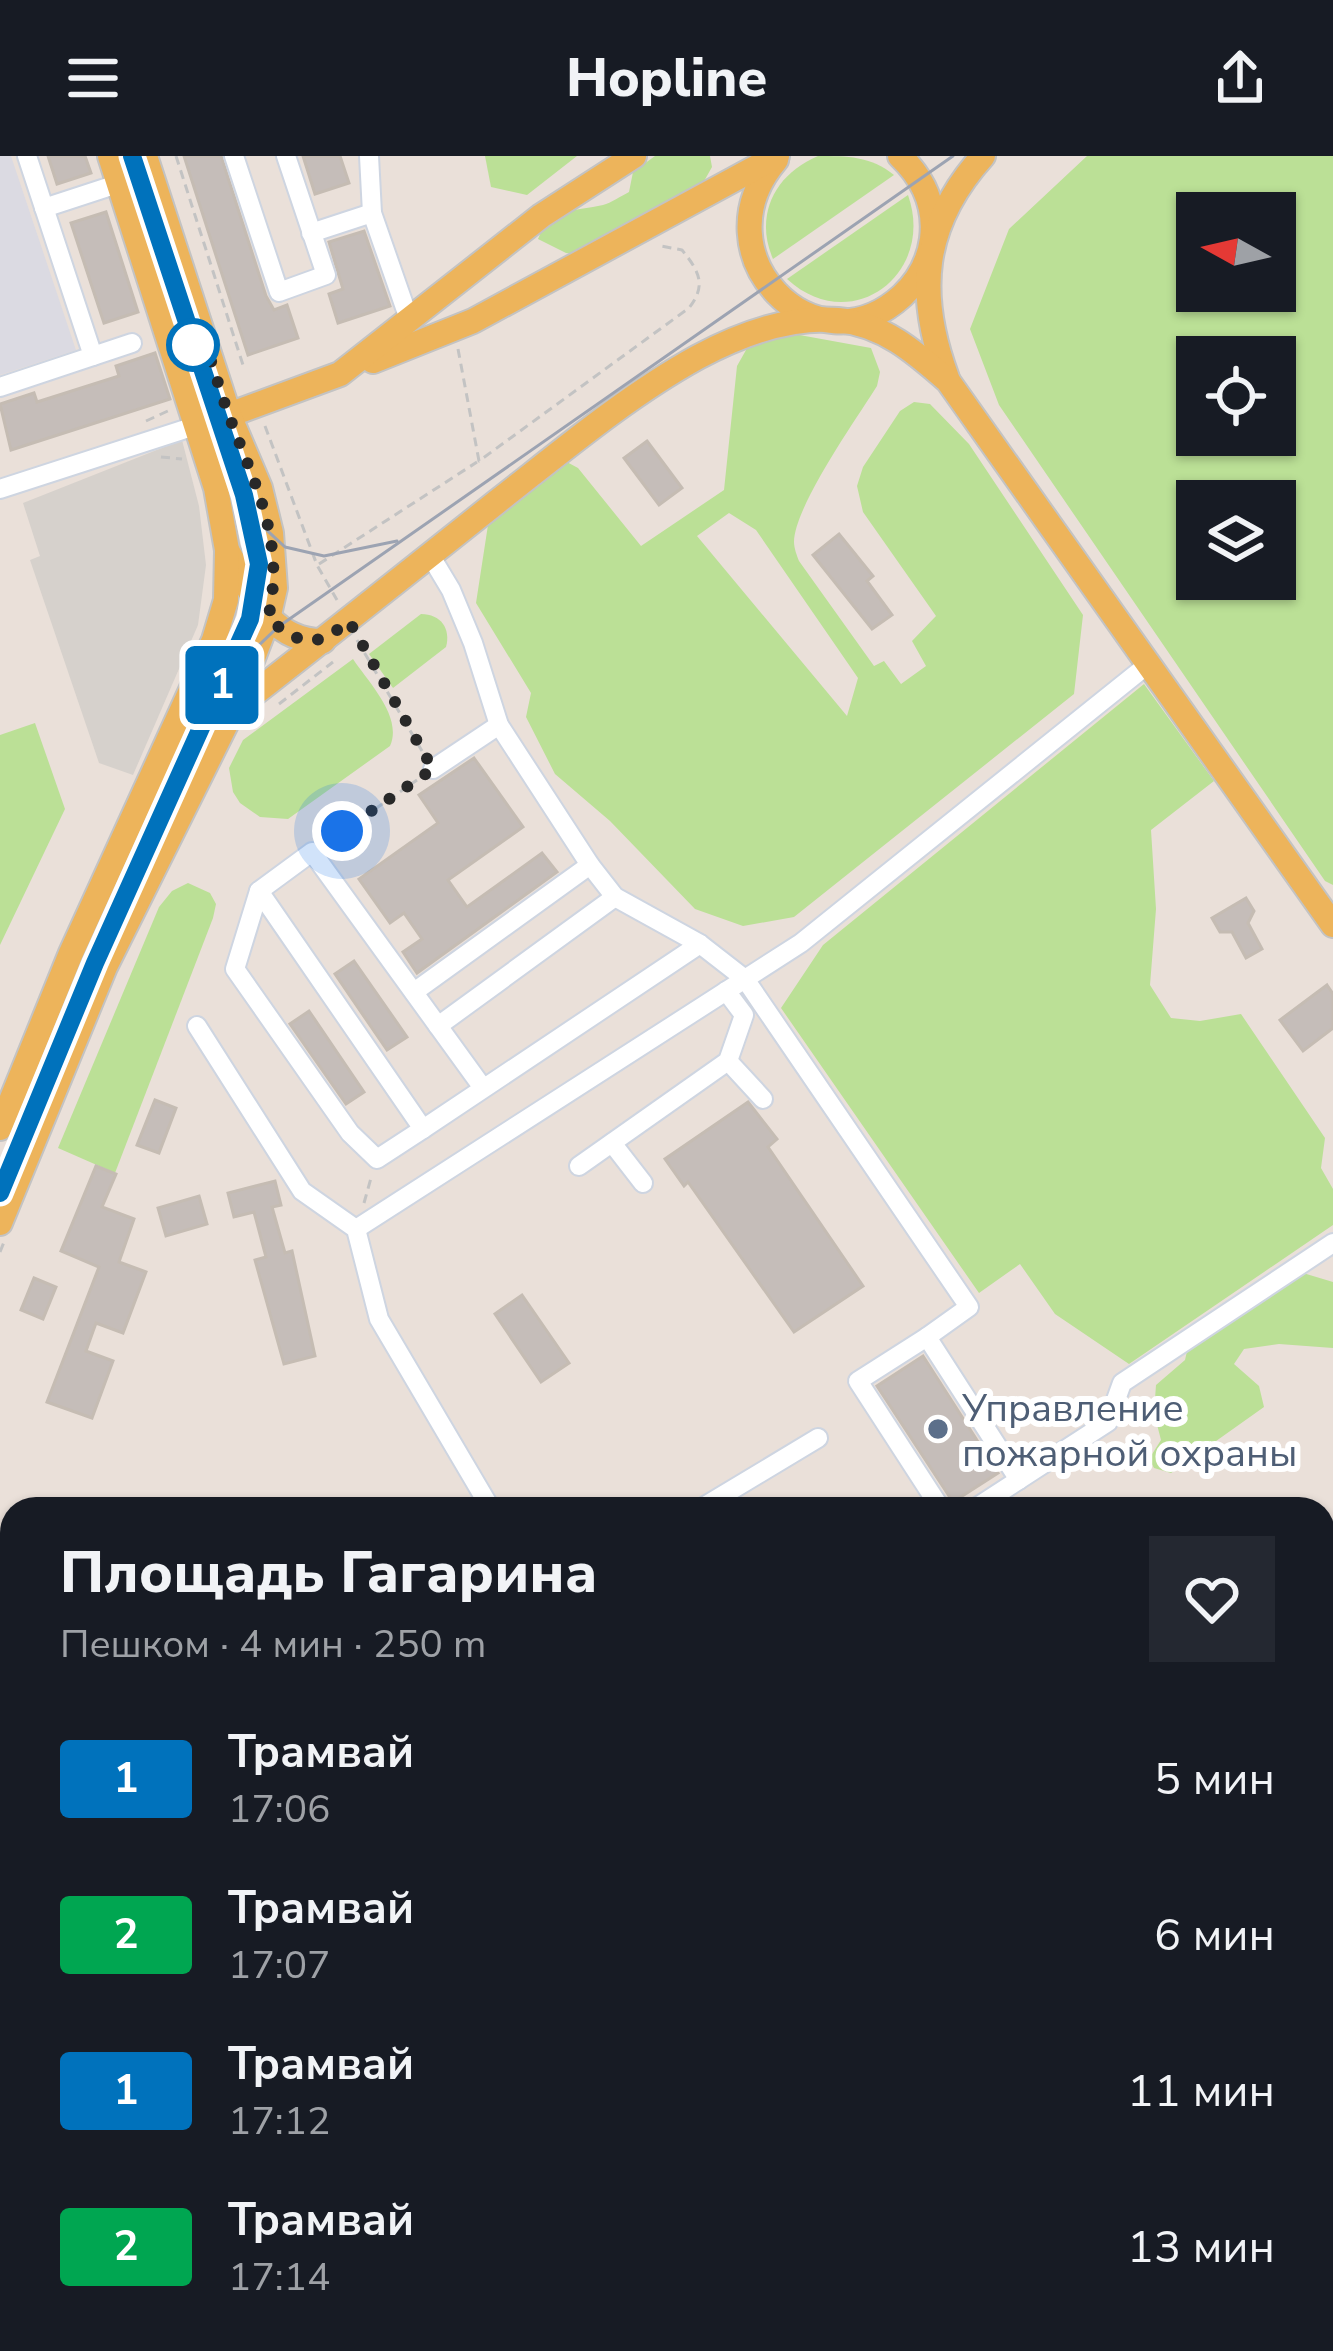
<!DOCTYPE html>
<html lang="ru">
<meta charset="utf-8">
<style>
body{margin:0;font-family:"Nunito Sans",sans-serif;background:#242831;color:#f1f3f6;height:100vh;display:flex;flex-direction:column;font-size:45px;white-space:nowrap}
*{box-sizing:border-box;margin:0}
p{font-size:39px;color:#9ea1a6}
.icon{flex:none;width:66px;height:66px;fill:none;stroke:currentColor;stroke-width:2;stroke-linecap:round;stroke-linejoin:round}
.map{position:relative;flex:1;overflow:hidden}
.details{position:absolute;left:0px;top:1341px;width:1335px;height:855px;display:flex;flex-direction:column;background:#171b24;border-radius:36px 36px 0 0;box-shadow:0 3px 9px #0004}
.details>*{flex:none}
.badge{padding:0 24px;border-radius:9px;font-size:42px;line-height:78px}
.needle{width:78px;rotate:278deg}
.buttons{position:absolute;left:1176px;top:36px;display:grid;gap:24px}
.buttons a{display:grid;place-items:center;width:120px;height:120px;border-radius:0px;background:#171b24;box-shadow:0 3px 9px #0004;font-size:60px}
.you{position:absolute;width:60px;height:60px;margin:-30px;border:9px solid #fff;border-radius:50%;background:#1a73e8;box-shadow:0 0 0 18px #1a73e833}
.map>.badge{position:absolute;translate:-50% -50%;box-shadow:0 0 0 6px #fff}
.round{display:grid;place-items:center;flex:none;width:126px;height:126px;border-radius:0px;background:#242831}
.head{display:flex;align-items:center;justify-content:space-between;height:204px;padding:0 60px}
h1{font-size:57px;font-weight:800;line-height:90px}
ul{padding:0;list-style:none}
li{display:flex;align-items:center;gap:36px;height:156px;padding:0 60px}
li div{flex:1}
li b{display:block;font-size:45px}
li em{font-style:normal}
li .badge{min-width:132px;font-weight:700;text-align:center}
header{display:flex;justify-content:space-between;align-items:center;height:156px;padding:0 60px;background:#171b24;font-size:54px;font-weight:800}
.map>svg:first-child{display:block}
.industrial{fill:#dbdae2}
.green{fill:#bbe096;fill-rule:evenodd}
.plaza{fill:#d6d1cc}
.building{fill:#c5bdb9;stroke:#c5bcb3;stroke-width:3}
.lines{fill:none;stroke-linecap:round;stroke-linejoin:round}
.minor-casing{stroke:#ced5e1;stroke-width:22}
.major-casing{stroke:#c3c3c3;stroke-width:28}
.path{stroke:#c3c3c3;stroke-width:3;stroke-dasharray:9 6;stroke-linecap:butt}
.minor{stroke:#fff;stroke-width:18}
.major{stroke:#edb45b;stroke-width:24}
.tram{stroke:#9ca3b2;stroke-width:3}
.rail-casing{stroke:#9ca3b2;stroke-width:10}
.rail{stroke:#fff;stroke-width:6;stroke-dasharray:18;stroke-linecap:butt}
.line-casing{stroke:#fff;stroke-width:27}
.line{stroke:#0072bc;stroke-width:18}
.walk{stroke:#282828;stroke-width:12;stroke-dasharray:0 21.6}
.stop-dot{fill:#fff;stroke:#0072bc;stroke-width:6}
.service-dot{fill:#5c6f8a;stroke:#fff;stroke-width:4.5}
.labels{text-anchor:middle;stroke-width:12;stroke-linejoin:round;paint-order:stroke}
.service-label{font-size:39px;fill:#4e5e75;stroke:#fff;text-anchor:start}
</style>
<header><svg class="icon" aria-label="menu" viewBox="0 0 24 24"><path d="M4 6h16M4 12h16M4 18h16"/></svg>Hopline<svg class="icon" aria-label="share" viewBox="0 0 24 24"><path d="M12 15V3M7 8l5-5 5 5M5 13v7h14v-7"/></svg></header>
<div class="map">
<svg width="1333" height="2195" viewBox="0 0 1333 2195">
<rect width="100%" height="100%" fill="#eae0d9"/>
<g class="industrial">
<polygon points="0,0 11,0 76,194 0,219"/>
<polygon points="250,2184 389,2184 397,2195 267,2195"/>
</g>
<g class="green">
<polygon points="485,0 577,0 527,39 491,31"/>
<path d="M 655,0 L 710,0 L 712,11 L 703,27 L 582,99 L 566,97 L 538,83 C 551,52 576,55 603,49 C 611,47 621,40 629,36 L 633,16 Z"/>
<path d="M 818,0 C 847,0 871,0 894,19 L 773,103 C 754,59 775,18 818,0 Z"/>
<path d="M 1087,0 L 1333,0 L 1333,729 L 1325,725 L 999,249 L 970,173 L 1009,73 ZM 1197,57 L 1275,57 L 1275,135 L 1197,135 ZM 1197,201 L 1275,201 L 1275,279 L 1197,279 ZM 1197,345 L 1275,345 L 1275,423 L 1197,423 Z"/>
<path d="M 908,39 C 936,118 851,182 787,123 Z"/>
<path d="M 794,178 L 871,192 L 880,216 L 877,230 C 857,262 794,351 794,386 C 794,392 797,400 799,405 L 874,510 L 884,505 L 901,528 L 926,510 L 912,485 L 936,460 L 863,356 L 857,330 L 863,311 L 900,255 L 914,246 L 930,248 L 969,288 L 1083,459 L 1074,538 L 794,761 L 743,770 L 695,753 L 610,665 L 555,618 L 526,561 L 531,537 L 476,447 L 488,369 L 565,305 L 578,312 L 641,390 L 724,334 L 737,210 L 750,187 ZM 729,357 L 756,374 L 858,522 L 847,560 L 697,380 Z"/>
<path d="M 421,458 C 441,458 451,473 446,491 L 393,532 L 369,498 Z"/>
<path d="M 353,503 C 369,527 403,561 390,590 L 288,663 L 260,661 L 240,647 L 233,636 L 229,612 L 243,584 Z"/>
<polygon points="1144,528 1214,625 1151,674 1156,753 1150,829 1171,862 1200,865 1241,858 1325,982 1321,1012 1333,1033 1333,1069 1129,1208 1055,1158 1020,1108 979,1137 781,852 823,789"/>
<polygon points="35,567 65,653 0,789 0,579"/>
<polygon points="188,727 210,737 216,748 213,762 115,1017 58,992 159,751 172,735"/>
<polygon points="1303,1117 1333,1126 1333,1192 1279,1188 1244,1193 1234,1208 1259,1230 1264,1251 1171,1317 1154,1312 1149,1303 1161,1284 1154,1257 1156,1229 1185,1204 1188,1191"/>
<polygon points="0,1458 12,1470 12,1602 0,1586"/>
<polygon points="0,1674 12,1690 12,1923 0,1916"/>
</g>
<polygon class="plaza" points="182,284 199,350 206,409 198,469 133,619 99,607 30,404 40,400 23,347"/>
<g class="building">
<polygon points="48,0 85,0 91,17 57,28"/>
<polygon points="184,0 221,0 266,140 274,154 287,149 298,182 248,199"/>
<polygon points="303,0 340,0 349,27 315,38"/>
<polygon points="106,56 138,156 104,167 71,67"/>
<polygon points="364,75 390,150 338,167 329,138 343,133 329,86"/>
<polygon points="155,197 170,243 11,294 0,248 34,237 37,246 119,220 116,210"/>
<polygon points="647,285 682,332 659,349 624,302"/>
<polygon points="839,378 873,420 867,425 892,459 872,473 813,399"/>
<polygon points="474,602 523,671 448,724 467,751 542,697 557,716 417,817 403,796 422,783 404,757 390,767 359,723 438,667 419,639"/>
<polygon points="1246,742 1254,755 1248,767 1262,793 1246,802 1232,776 1220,776 1212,762"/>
<polygon points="354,805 407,881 387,894 335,818"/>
<polygon points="1327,829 1333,838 1333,872 1303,895 1280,864"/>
<polygon points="309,855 364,936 346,948 290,868"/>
<polygon points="155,944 176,952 159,997 137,989"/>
<polygon points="748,946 777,983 768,991 863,1130 794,1176 688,1026 684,1030 665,1003"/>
<polygon points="96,1010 116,1018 102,1051 134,1063 119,1106 146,1116 123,1177 96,1167 86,1195 113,1205 92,1262 47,1246 99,1111 61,1095"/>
<polygon points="275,1025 281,1049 272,1051 285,1097 292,1095 315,1200 284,1208 255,1104 266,1101 254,1056 234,1061 228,1037"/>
<polygon points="199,1040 207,1068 166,1080 158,1052"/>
<polygon points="34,1122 56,1131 43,1163 21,1154"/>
<polygon points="522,1139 569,1207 541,1226 495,1158"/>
<polygon points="923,1200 998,1317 953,1346 877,1230"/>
</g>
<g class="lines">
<g class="minor-casing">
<g id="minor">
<polyline points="234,0 279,136 326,119 286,0"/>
<polyline points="369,0 372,57 410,166"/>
<polyline points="44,52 151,17"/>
<polyline points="311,77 372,57"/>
<polyline points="93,200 132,187"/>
<polyline points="0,231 93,200 27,0"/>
<polyline points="0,333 198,269"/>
<polyline points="430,399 451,434 473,487 499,569 590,709 615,741 700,788 745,823 969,1151 927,1181 1019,1324"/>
<polyline points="433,613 499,569"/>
<polyline points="259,735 423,973"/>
<polyline points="414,836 590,709"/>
<polyline points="197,870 302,1035 356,1073 379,1163 491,1353"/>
<polyline points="438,870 615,741"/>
<polyline points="728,905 763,943"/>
<polyline points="483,932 312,696 259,735 235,813 350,977 377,1003 423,973 700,788"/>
<polyline points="612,987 643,1027"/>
<polyline points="579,1010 728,905 744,859 726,835"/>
<polyline points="356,1073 801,787 1146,510"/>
<polyline points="927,1181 858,1225 941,1353"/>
<polyline points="700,1353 818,1282"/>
<polyline points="974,1353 1108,1266 1122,1227 1333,1087"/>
<polyline points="1323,1600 1333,1598"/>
<polyline points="1323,1703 1333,1704"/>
<polyline points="1323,1872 1333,1870"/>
<polyline points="0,1985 12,2013"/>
<polyline points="234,2184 251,2195"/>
<polyline points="416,2184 428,2195"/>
<polyline points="592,2184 602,2195"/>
<polyline points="107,2195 125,2187"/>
<polyline points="691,2195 695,2184"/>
<polyline points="878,2195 882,2184"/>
<polyline points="963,2195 968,2184"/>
</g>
</g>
<g class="major-casing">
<g id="major">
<path d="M 776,4 C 696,98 815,219 902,140 C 918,125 929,105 932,83 C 936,51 924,23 900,0"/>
<polyline points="373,205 473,165 777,0"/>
<path d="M 947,222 C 916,138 921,69 983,0"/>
<polyline points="218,263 340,218 541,60 634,0"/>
<path d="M 228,396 C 251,436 270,486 323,485"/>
<path d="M 233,554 C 322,485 410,415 498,345 C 562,295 627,240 698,201 C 739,179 790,160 838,164 C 883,168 915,196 948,225 L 1333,769"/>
<polyline points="0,972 71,797 214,484 226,444 227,394 216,332 110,0"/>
<polyline points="0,1067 105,811 233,554 268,463 275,432 271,377 260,332 229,259 145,0"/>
</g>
</g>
<g class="path">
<polyline points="176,0 243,209"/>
<path d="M 458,193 L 479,305 L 689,152 C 707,129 699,115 682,94 L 661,90"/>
<polyline points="146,265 170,254"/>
<polyline points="265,270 317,409 337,444"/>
<polyline points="161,301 182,303"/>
<polyline points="319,408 477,306"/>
<polyline points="357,484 422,595"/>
<polyline points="279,548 333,506"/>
<polyline points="326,687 417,624"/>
<polyline points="364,1047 371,1022"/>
<polyline points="0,1096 4,1086"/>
<polyline points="0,2084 12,2080"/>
<polyline points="449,2195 458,2184"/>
</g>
<use href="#minor" class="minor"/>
<use href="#major" class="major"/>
<g class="tram">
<polyline points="246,355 285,391 324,400 397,385"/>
<polyline points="234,513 278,471 953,0"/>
<polyline points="0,1037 95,807 250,463 259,408 244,339 132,0"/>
</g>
<g class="rail-casing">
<g id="rail">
<polyline points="0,1629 12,1646"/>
<polyline points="488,2184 504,2195"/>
</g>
</g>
<use href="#rail" class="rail"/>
</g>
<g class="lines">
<g class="line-casing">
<polyline id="line" points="0,1037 95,807 250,463 259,408 244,339 132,0"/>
</g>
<use href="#line" class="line"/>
<path class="walk" d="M 193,189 L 202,178 C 211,204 219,231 228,257 C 255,330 286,383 268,463 C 303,490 314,493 349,465 L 433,613 L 342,675"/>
</g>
<circle class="stop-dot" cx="193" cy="189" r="24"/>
<circle class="service-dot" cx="938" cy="1273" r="12"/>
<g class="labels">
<g class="service-label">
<text x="962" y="1265">Управление<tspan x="962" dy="45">пожарной охраны</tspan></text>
</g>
</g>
</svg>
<div class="buttons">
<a><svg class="needle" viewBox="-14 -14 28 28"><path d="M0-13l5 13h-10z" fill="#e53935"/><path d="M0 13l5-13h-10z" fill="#9ea1a6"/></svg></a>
<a><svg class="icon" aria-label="locate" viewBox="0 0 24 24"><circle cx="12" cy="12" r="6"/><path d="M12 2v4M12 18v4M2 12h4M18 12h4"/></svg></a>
<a><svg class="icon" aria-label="layers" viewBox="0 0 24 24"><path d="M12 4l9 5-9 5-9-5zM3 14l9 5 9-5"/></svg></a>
</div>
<div class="you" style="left:342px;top:675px"></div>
<b class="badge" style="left:222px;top:529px;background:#0072bc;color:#fff">1</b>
<section class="details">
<div class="head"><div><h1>Площадь Гагарина</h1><p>Пешком · 4 мин · 250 m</p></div><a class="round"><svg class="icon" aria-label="heart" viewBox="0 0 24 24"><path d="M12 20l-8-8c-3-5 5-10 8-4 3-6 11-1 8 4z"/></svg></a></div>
<ul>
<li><span class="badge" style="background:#0072bc;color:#fff">1</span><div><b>Трамвай</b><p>17:06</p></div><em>5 мин</em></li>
<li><span class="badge" style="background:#00a651;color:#fff">2</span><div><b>Трамвай</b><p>17:07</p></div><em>6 мин</em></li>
<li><span class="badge" style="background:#0072bc;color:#fff">1</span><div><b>Трамвай</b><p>17:12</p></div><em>11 мин</em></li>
<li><span class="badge" style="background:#00a651;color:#fff">2</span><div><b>Трамвай</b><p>17:14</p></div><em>13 мин</em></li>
</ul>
</section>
</div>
